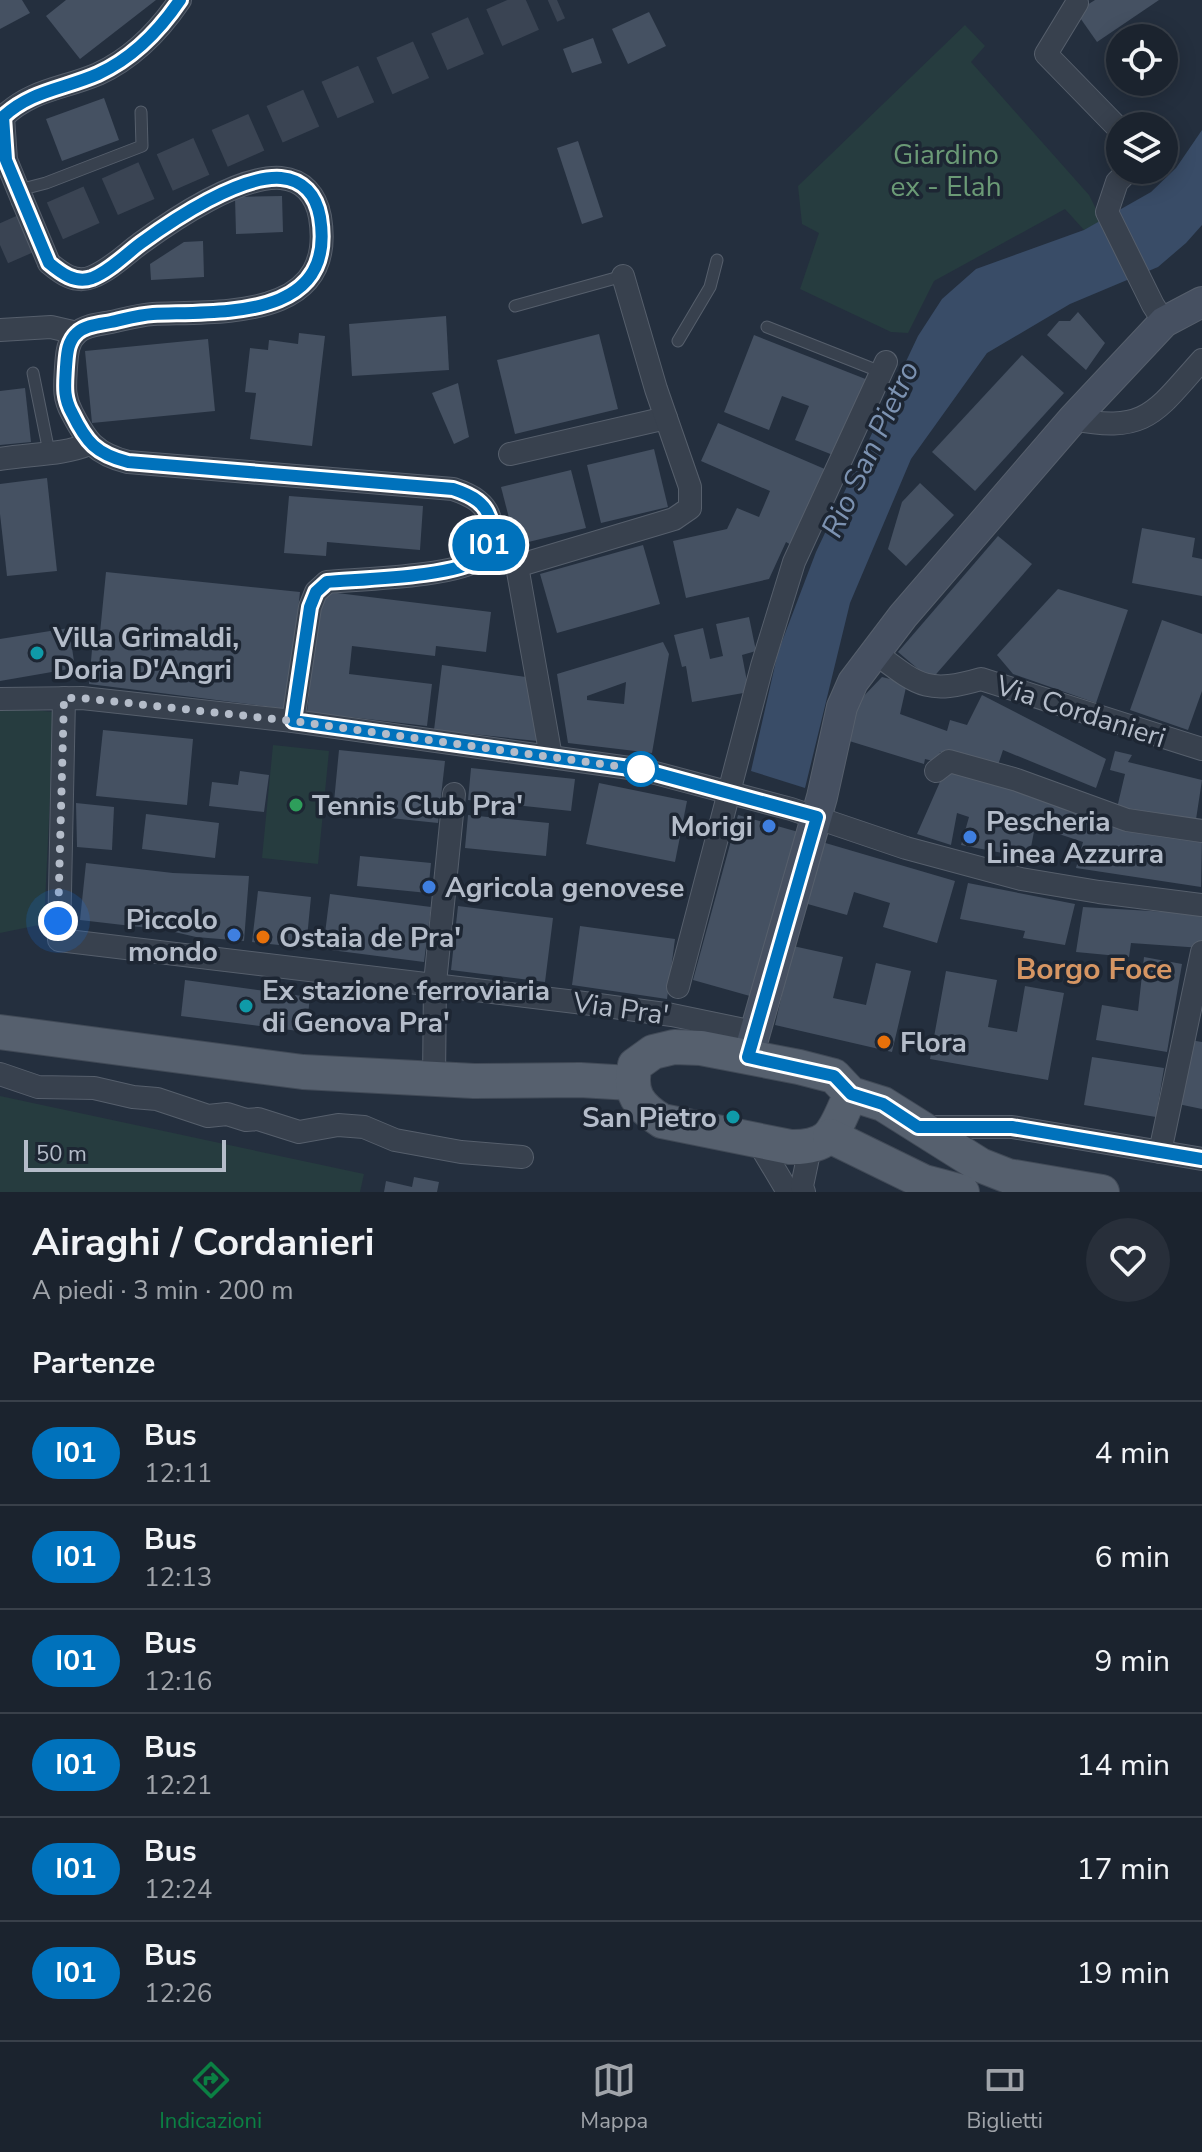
<!DOCTYPE html>
<html lang="it">
<meta charset="utf-8">
<style>
body{margin:0;font-family:"Nunito Sans",sans-serif;background:#282f3a;color:#f1f3f6;height:100vh;display:flex;flex-direction:column;font-size:30px;white-space:nowrap}
*{box-sizing:border-box;margin:0}
p{font-size:26px;color:#a0a4aa}
.icon{flex:none;width:44px;height:44px;fill:none;stroke:currentColor;stroke-width:2;stroke-linecap:round;stroke-linejoin:round}
.map{position:relative;height:1192px;overflow:hidden}
.panel{display:flex;flex-direction:column;background:#1b232e;flex:1}
.panel>*{flex:none}
.badge{padding:0 16px;border-radius:26px;font-size:28px;line-height:52px}
.tools{position:absolute;left:1106px;top:24px;display:grid;gap:16px}
.tools a{display:grid;place-items:center;width:72px;height:72px;border-radius:50%;background:#1b232e;box-shadow:0 4px 20px #0003,0 0 0 2px #39404a;font-size:40px}
.scale{position:absolute;left:24px;bottom:20px;width:202px;box-sizing:border-box;padding-left:8px;border:4px solid #b4bcc9;border-top:0;font-size:22px;line-height:28px;white-space:nowrap;color:#b4bcc9;-webkit-text-stroke:6px #1d2633;paint-order:stroke}
.you{position:absolute;width:40px;height:40px;margin:-20px;border:6px solid #fff;border-radius:50%;background:#1a73e8;box-shadow:0 0 0 12px #1a73e833}
.map>.badge{position:absolute;translate:-50% -50%;box-shadow:0 0 0 4px #fff}
h2{padding:0 32px;font-size:30px;line-height:72px}
.round{display:grid;place-items:center;flex:none;width:84px;height:84px;border-radius:42px;background:#282f3a}
.headline{display:flex;align-items:center;justify-content:space-between;height:136px;padding:0 32px}
h1{font-size:38px;font-weight:700;line-height:60px}
ul{padding:0;list-style:none}
li{display:flex;align-items:center;gap:24px;height:104px;padding:0 32px;border-top:2px solid #39404a}
li div{flex:1}
li b{display:block;font-size:30px}
li em{font-style:normal}
li .badge{min-width:88px;font-weight:700;text-align:center}
.tabs{display:flex;justify-content:space-around;align-items:center;height:112px;border-top:2px solid #39404a;background:#1b232e;font-size:22px;color:#a0a4aa}
.tabs a{display:grid;justify-items:center;gap:4px}
.tabs .selected{color:#0b8043}
.map>svg:first-child{display:block}
.green{fill:#263c3f}
.water{fill:#394c67}
.building{fill:#455162;fill-rule:evenodd}
.lines{fill:none;stroke-linecap:round;stroke-linejoin:round}
.highway-tunnel{stroke:#3a4453;stroke-width:40;stroke-dasharray:40 20;stroke-linecap:butt}
.lane-casing{stroke:#565f6c;stroke-width:13}
.street-casing{stroke:#565f6c;stroke-width:24}
.secondary-casing{stroke:#565f6c;stroke-width:32}
.primary-casing{stroke:#414a57;stroke-width:36}
.lane{stroke:#38414e;stroke-width:11}
.street{stroke:#38414e;stroke-width:22}
.secondary{stroke:#465061;stroke-width:30}
.primary{stroke:#56606e;stroke-width:34}
.street-bridge-casing{stroke:#565f6c;stroke-width:24;stroke-linecap:butt}
.street-bridge{stroke:#38414e;stroke-width:22}
.line-casing{stroke:#fff;stroke-width:18}
.line{stroke:#0072bc;stroke-width:12}
.walk{stroke:#b4bcc9;stroke-width:8;stroke-dasharray:0 14.4}
.culture-dot{fill:#0f9aa8;stroke:#1d2633;stroke-width:3}
.stop-dot{fill:#fff;stroke:#0072bc;stroke-width:4}
.leisure-dot{fill:#2e9e5b;stroke:#1d2633;stroke-width:3}
.shop-dot{fill:#3f7fe0;stroke:#1d2633;stroke-width:3}
.food-dot{fill:#e8710a;stroke:#1d2633;stroke-width:3}
.labels{text-anchor:middle;stroke-width:7;stroke-linejoin:round;paint-order:stroke}
.park-label{font-size:28px;fill:#6b9a76;stroke:#1d2633}
.poi-label{font-size:28px;font-weight:bold;fill:#b4bcc9;stroke:#1d2633;text-anchor:start}
.street-label{font-size:28px;fill:#b4bcc9;stroke:#1d2633}
.water-label{font-size:30px;font-style:italic;fill:#7c92b1;stroke:#1d2633}
.neighbourhood-label{font-size:30px;font-weight:bold;fill:#d59563;stroke:#1d2633}
</style>
<div class="map">
<svg width="1202" height="1192" viewBox="0 0 1202 1192">
<rect width="100%" height="100%" fill="#242f3e"/>
<g class="green">
<polygon points="965,25 985,46 971,62 1089,195 1102,221 1084,230 1065,209 934,281 908,333 891,332 800,289 819,233 802,224 798,186"/>
<polygon points="0,707 54,712 44,924 0,933"/>
<polygon points="273,745 329,751 318,864 262,858"/>
<polygon points="0,1096 364,1174 360,1192 0,1192"/>
</g>
<polygon class="water" points="1202,130 1202,225 1186,243 1158,267 1070,304 987,353 911,459 850,603 805,788 751,771 778,652 816,552 918,336 942,299 976,269 1084,230 1151,192 1176,168"/>
<g class="building">
<polygon points="0,0 22,0 30,13 0,29"/>
<polygon points="66,0 156,0 80,59 46,16"/>
<polygon points="1095,0 1159,0 1097,42 1076,12"/>
<polygon points="649,12 666,46 628,64 612,29"/>
<polygon points="593,38 602,63 572,73 563,49"/>
<polygon points="104,98 119,140 62,161 46,119"/>
<polygon points="578,141 603,217 582,224 557,148"/>
<polygon points="282,196 283,232 236,234 235,197"/>
<polygon points="203,241 204,277 151,280 150,264 184,242"/>
<polygon points="1078,312 1105,343 1086,370 1047,335 1059,321 1070,321"/>
<polygon points="446,316 449,370 352,376 349,324"/>
<polygon points="299,333 325,336 312,446 250,439 256,393 245,392 250,348 268,350 269,340 298,344"/>
<polygon points="599,334 618,409 515,434 497,360"/>
<polygon points="754,335 868,380 838,457 795,440 809,406 782,396 769,430 724,412"/>
<polygon points="208,339 215,411 92,423 85,351"/>
<polygon points="1022,355 1064,393 975,491 932,452"/>
<polygon points="458,383 469,437 454,444 432,393"/>
<polygon points="25,388 31,442 0,445 0,391"/>
<polygon points="718,423 827,470 793,546 786,542 769,579 686,598 673,541 727,529 737,508 759,517 770,491 701,461"/>
<polygon points="654,449 668,507 601,523 587,465"/>
<polygon points="571,470 586,528 516,545 501,487"/>
<polygon points="47,478 57,571 7,576 0,514 0,484"/>
<polygon points="920,483 954,515 906,566 888,549 902,502"/>
<polygon points="289,496 423,506 420,550 327,542 326,556 284,553"/>
<polygon points="1142,528 1195,538 1192,557 1202,559 1202,596 1132,583"/>
<polygon points="998,536 1032,564 931,680 898,652"/>
<polygon points="643,545 660,604 557,633 540,574"/>
<polygon points="106,572 300,592 287,709 89,684 93,638 100,633"/>
<polygon points="1058,589 1128,610 1096,703 1013,674 997,655"/>
<polygon points="329,592 491,612 486,652 436,646 435,656 352,646 349,674 432,684 427,726 307,712 319,603"/>
<polygon points="749,617 756,651 742,655 749,692 692,702 686,666 682,667 674,635 703,628 710,659 723,656 716,624"/>
<polygon points="1162,620 1202,634 1202,691 1188,730 1130,710"/>
<polygon points="69,628 75,668 0,681 0,639"/>
<path d="M 663,642 L 669,654 L 652,753 L 568,743 L 557,674 ZM 626,682 L 624,704 L 587,700 L 587,696 Z"/>
<polygon points="442,665 526,677 537,741 434,730"/>
<polygon points="882,677 907,683 900,714 947,731 950,720 967,725 982,695 1106,759 1096,788 1003,750 997,768 940,752 937,762 925,759 924,764 846,740 858,702"/>
<polygon points="103,730 193,739 187,805 96,796"/>
<polygon points="339,750 445,761 438,823 333,812"/>
<polygon points="1115,751 1132,755 1128,762 1202,780 1195,826 1117,808 1125,774 1110,770"/>
<polygon points="947,766 1202,836 1201,887 1076,868 1083,842 1035,826 1029,858 961,845 969,817 957,813 951,845 917,834"/>
<polygon points="471,768 575,779 571,811 468,800"/>
<polygon points="240,771 269,775 264,812 209,806 212,782 238,785"/>
<polygon points="599,783 687,801 675,862 586,844"/>
<polygon points="76,803 114,807 112,850 77,847"/>
<polygon points="146,814 219,823 215,858 142,849"/>
<polygon points="468,815 549,823 546,856 465,848"/>
<polygon points="738,815 802,833 757,998 693,980"/>
<polygon points="822,842 955,881 937,943 883,927 890,903 854,892 847,915 804,903"/>
<polygon points="360,856 431,863 428,893 357,886"/>
<polygon points="86,863 173,873 249,876 244,941 196,937 166,930 80,920"/>
<polygon points="968,883 1075,904 1065,945 1023,938 1025,931 960,919"/>
<polygon points="258,891 311,897 306,948 252,942"/>
<polygon points="330,894 431,907 424,962 323,949"/>
<polygon points="458,906 553,918 545,982 451,970"/>
<polygon points="1083,907 1202,914 1202,948 1131,943 1129,957 1076,952"/>
<polygon points="580,926 675,939 667,999 572,985"/>
<polygon points="793,946 843,957 833,998 866,1005 876,963 911,971 892,1052 775,1025"/>
<polygon points="1144,957 1182,964 1167,1052 1096,1040 1102,1005 1138,1011"/>
<polygon points="946,971 997,980 988,1027 1017,1032 1025,986 1064,993 1048,1080 930,1059"/>
<polygon points="185,980 310,997 306,1032 181,1016"/>
<polygon points="1190,1040 1202,1042 1202,1109 1178,1104"/>
<polygon points="1092,1057 1164,1068 1156,1117 1084,1105"/>
<polygon points="414,1177 439,1182 437,1192 384,1192 386,1181 412,1187"/>
</g>
<g class="lines">
<polyline class="highway-tunnel" points="0,245 557,0"/>
<g class="lane-casing">
<g id="lane">
<polyline points="19,190 46,183 142,146 141,112"/>
<polyline points="515,306 623,276"/>
<polyline points="767,327 881,372"/>
<polyline points="678,341 710,287 717,260"/>
<polyline points="33,373 49,452"/>
</g>
</g>
<g class="street-casing">
<g id="street">
<polyline points="1077,3 1046,54 1120,130"/>
<polyline points="1129,170 1117,182 1107,212 1153,305 1164,322"/>
<path d="M 22,199 L 6,160 L 3,117 C 32,89 63,89 98,74 C 133,58 159,31 180,0"/>
<path d="M 49,263 C 61,273 75,284 92,277 C 110,270 126,254 141,243 C 174,219 240,175 281,178 C 303,180 316,195 320,217 C 337,321 221,311 153,314 C 139,315 125,319 111,322 C 101,324 85,325 77,333 C 67,342 67,355 66,367 C 65,385 63,397 72,413 C 87,442 96,454 128,462 L 453,489 C 471,495 488,503 491,524 C 493,536 490,550 480,558 C 457,577 360,579 327,582 L 316,592 L 310,607 L 293,721"/>
<polyline points="0,330 51,327 77,333"/>
<path d="M 1073,419 C 1147,434 1156,411 1202,360"/>
<polyline points="510,454 666,418"/>
<path d="M 0,459 C 29,454 64,455 89,444"/>
<path d="M 874,652 C 918,685 926,695 981,679 L 1202,749"/>
<polyline points="64,698 59,940 584,1003 672,1015 754,1032"/>
<polyline points="0,699 82,698 293,721 644,770 791,809 906,848 1021,879 1099,892 1202,905"/>
<polyline points="551,757 517,566 674,519 690,508 690,487 656,389 623,276"/>
<polyline points="936,771 949,761 1017,780 1127,820 1202,831"/>
<polyline points="678,987 762,666 794,562 886,362"/>
<polyline points="0,1074 38,1087 94,1088 133,1097 157,1099 208,1116 227,1114 246,1120 258,1119 299,1132 338,1125 364,1127 395,1140 461,1152 522,1157"/>
<polyline points="434,1079 435,983 454,794"/>
<polyline points="922,1127 1012,1127 1202,1159"/>
<polyline points="757,1140 788,1192"/>
<polyline points="1160,1152 1202,952"/>
<polyline points="804,1192 802,1186 810,1148"/>
</g>
</g>
<g class="secondary-casing">
<polyline id="secondary" points="748,1057 822,797 842,707 853,682 903,616 1073,419 1164,322 1202,302"/>
</g>
<g class="primary-casing">
<g id="primary">
<polyline points="0,1032 303,1072 474,1081 580,1080 631,1083"/>
<path d="M 851,1094 C 834,1129 834,1148 790,1147 L 662,1121 C 639,1107 628,1093 635,1065 L 653,1052 L 674,1047 L 701,1048 L 799,1067 L 834,1076 L 851,1094 L 883,1104 L 980,1165 L 1008,1176 L 1102,1192"/>
<polyline points="830,1136 924,1182 962,1192"/>
</g>
</g>
<use href="#lane" class="lane"/>
<use href="#street" class="street"/>
<use href="#secondary" class="secondary"/>
<use href="#primary" class="primary"/>
<g class="street-bridge-casing">
<polyline id="street-bridge" points="22,199 49,263"/>
</g>
<use href="#street-bridge" class="street-bridge"/>
</g>
<g class="lines">
<g class="line-casing">
<path id="line" d="M 180,0 C 159,31 133,58 98,74 C 64,89 30,91 3,117 L 6,160 L 49,263 C 61,273 75,284 92,278 C 110,271 126,254 141,243 C 174,219 240,175 281,178 C 303,180 316,195 320,217 C 337,321 221,311 153,314 C 139,315 125,319 111,322 C 101,324 85,325 77,333 C 67,342 67,355 66,367 C 65,385 63,397 72,413 C 86,442 96,454 128,462 L 453,489 C 471,495 488,503 491,524 C 493,536 490,550 480,558 C 457,577 360,579 327,582 L 316,592 L 310,607 L 293,721 L 644,770 L 817,817 L 748,1057 L 834,1076 L 851,1094 L 883,1104 L 918,1127 L 1012,1127 L 1202,1159"/>
</g>
<use href="#line" class="line"/>
<polyline class="walk" points="58,921 64,698 82,698 293,721 644,770 641,769"/>
</g>
<g class="culture-dot">
<circle cx="37" cy="653" r="8"/>
<circle cx="246" cy="1006" r="8"/>
<circle cx="733" cy="1117" r="8"/>
</g>
<circle class="stop-dot" cx="641" cy="769" r="16"/>
<circle class="leisure-dot" cx="296" cy="805" r="8"/>
<g class="shop-dot">
<circle cx="769" cy="826" r="8"/>
<circle cx="970" cy="837" r="8"/>
<circle cx="429" cy="887" r="8"/>
<circle cx="234" cy="935" r="8"/>
</g>
<g class="food-dot">
<circle cx="263" cy="937" r="8"/>
<circle cx="884" cy="1042" r="8"/>
</g>
<g class="labels">
<g class="park-label">
<text x="946" y="164">Giardino<tspan x="946" dy="32">ex - Elah</tspan></text>
</g>
<g class="poi-label">
<text x="53" y="647">Villa Grimaldi,<tspan x="53" dy="32">Doria D'Angri</tspan></text>
<text x="312" y="815">Tennis Club Pra'</text>
<text x="986" y="831">Pescheria<tspan x="986" dy="32">Linea Azzurra</tspan></text>
<text x="753" y="836" text-anchor="end">Morigi</text>
<text x="445" y="897">Agricola genovese</text>
<text x="218" y="929" text-anchor="end">Piccolo<tspan x="218" dy="32">mondo</tspan></text>
<text x="279" y="947">Ostaia de Pra'</text>
<text x="262" y="1000">Ex stazione ferroviaria<tspan x="262" dy="32">di Genova Pra'</tspan></text>
<text x="900" y="1052">Flora</text>
<text x="717" y="1127" text-anchor="end">San Pietro</text>
</g>
<g class="street-label">
<text transform="translate(1081 711) rotate(18)" y="10">Via Cordanieri</text>
<text transform="translate(621 1008) rotate(8)" y="10">Via Pra'</text>
</g>
<g class="water-label">
<text transform="translate(870 449) rotate(-65)" y="10">Rio San Pietro</text>
</g>
<g class="neighbourhood-label">
<text x="1094" y="979">Borgo Foce</text>
</g>
</g>
</svg>
<div class="tools">
<a><svg class="icon" aria-label="locate" viewBox="0 0 24 24"><circle cx="12" cy="12" r="6"/><path d="M12 2v4M12 18v4M2 12h4M18 12h4"/></svg></a>
<a><svg class="icon" aria-label="layers" viewBox="0 0 24 24"><path d="M12 4l9 5-9 5-9-5zM3 14l9 5 9-5"/></svg></a>
</div>
<div class="scale">50 m</div>
<div class="you" style="left:58px;top:921px"></div>
<b class="badge" style="left:489px;top:545px;background:#0072bc;color:#fff">I01</b>
</div>
<section class="panel">
<div class="headline"><div><h1>Airaghi / Cordanieri</h1><p>A piedi · 3 min · 200 m</p></div><a class="round"><svg class="icon" aria-label="heart" viewBox="0 0 24 24"><path d="M12 20l-8-8c-3-5 5-10 8-4 3-6 11-1 8 4z"/></svg></a></div>
<h2>Partenze</h2>
<ul>
<li><span class="badge" style="background:#0072bc;color:#fff">I01</span><div><b>Bus</b><p>12:11</p></div><em>4 min</em></li>
<li><span class="badge" style="background:#0072bc;color:#fff">I01</span><div><b>Bus</b><p>12:13</p></div><em>6 min</em></li>
<li><span class="badge" style="background:#0072bc;color:#fff">I01</span><div><b>Bus</b><p>12:16</p></div><em>9 min</em></li>
<li><span class="badge" style="background:#0072bc;color:#fff">I01</span><div><b>Bus</b><p>12:21</p></div><em>14 min</em></li>
<li><span class="badge" style="background:#0072bc;color:#fff">I01</span><div><b>Bus</b><p>12:24</p></div><em>17 min</em></li>
<li><span class="badge" style="background:#0072bc;color:#fff">I01</span><div><b>Bus</b><p>12:26</p></div><em>19 min</em></li>
</ul>
</section>
<nav class="tabs">
<a class="selected"><svg class="icon" aria-label="directions" viewBox="0 0 24 24"><path d="M12 3l9 9-9 9-9-9zM9 14v-3h6M13 9l2 2-2 2"/></svg>Indicazioni</a>
<a><svg class="icon" aria-label="map" viewBox="0 0 24 24"><path d="M3 6l6-2 6 2 6-2v14l-6 2-6-2-6 2zM9 4v14M15 6v14"/></svg>Mappa</a>
<a><svg class="icon" aria-label="tickets" viewBox="0 0 24 24"><path d="M3 7h18v10H3zM15 7v10"/></svg>Biglietti</a>
</nav>
